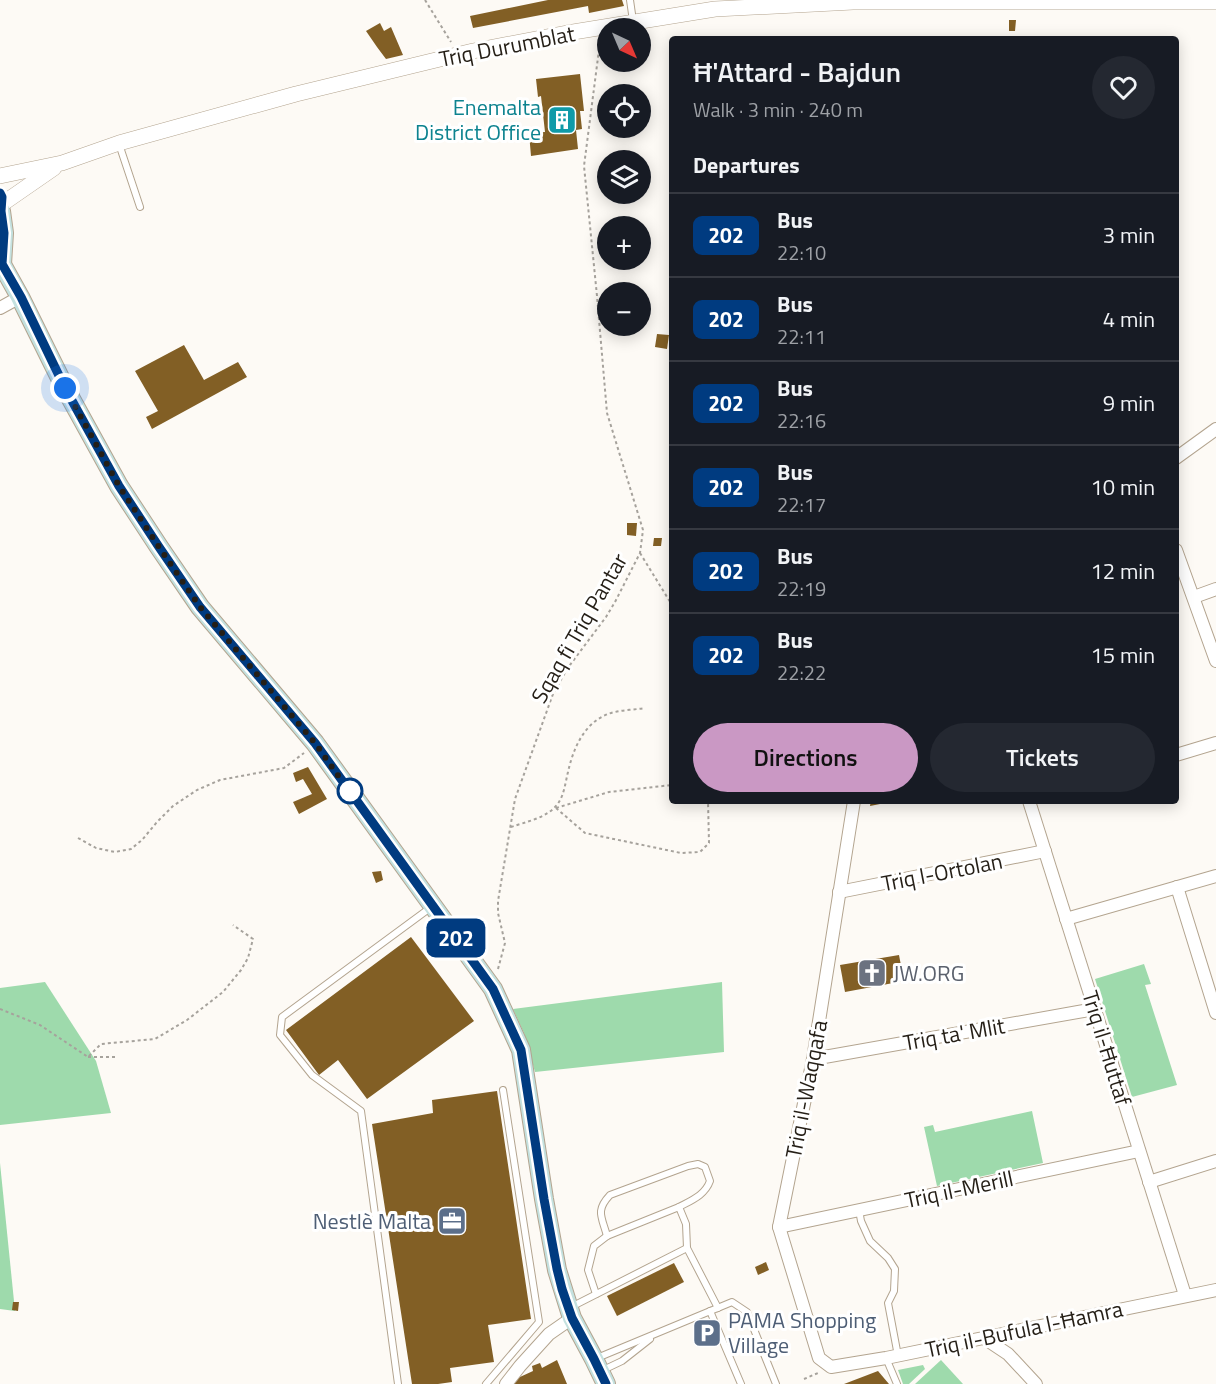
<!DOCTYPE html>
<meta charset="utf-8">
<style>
body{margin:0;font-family:"Titillium Web",sans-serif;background:#242831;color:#f1f3f6;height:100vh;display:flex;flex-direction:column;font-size:22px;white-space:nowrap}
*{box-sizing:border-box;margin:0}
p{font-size:20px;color:#9ea1a6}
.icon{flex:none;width:33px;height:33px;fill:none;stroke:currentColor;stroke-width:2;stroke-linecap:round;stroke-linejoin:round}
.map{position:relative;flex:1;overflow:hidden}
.details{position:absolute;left:669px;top:36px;width:510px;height:768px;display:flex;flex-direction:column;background:#171b24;border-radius:6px;box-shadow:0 3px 15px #0003}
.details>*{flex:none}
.badge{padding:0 12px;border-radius:9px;font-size:21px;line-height:39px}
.needle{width:39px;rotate:136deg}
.buttons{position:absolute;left:597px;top:18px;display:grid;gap:12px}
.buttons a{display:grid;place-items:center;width:54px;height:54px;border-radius:50%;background:#171b24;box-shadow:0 3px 15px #0003;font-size:30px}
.you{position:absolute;width:30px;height:30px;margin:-15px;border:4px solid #fff;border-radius:50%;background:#1a73e8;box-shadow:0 0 0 9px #1a73e833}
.map>.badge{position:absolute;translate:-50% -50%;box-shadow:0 0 0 3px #fff}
h2{padding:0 24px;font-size:22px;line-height:54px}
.round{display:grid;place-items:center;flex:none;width:63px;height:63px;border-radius:32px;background:#242831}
.head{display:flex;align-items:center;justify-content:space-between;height:102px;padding:0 24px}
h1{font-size:28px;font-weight:600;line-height:45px}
.cta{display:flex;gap:12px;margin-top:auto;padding:12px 24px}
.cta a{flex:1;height:69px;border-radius:36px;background:#ca98c4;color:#111;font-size:24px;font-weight:600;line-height:69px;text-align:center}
.cta a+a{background:#242831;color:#f1f3f6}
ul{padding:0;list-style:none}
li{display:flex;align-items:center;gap:18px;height:84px;padding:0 24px;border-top:2px solid #363941}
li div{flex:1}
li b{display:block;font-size:22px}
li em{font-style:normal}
li .badge{min-width:66px;font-weight:700;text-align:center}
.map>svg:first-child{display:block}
.green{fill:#9edaac}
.building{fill:#825f25}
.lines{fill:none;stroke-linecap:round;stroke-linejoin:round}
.service-casing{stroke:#b3a48f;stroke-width:8}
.minor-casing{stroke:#b3a48f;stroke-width:14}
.tertiary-casing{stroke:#b3a48f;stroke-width:16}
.secondary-casing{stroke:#b3a48f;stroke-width:20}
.path{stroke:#a6a29c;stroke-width:2;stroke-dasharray:3 3;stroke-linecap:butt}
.service{stroke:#fff;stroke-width:6}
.minor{stroke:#fff;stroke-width:12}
.tertiary{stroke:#fff;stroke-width:15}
.secondary{stroke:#c4e1df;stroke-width:18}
.line-casing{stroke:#fff;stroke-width:14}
.line{stroke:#003b80;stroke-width:9}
.walk{stroke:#251f17;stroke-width:6;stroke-dasharray:0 10.8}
.stop-dot{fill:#fff;stroke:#003b80;stroke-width:3}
.labels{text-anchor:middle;stroke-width:6;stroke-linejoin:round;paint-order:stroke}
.street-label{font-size:22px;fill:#251f17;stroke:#fff}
.culture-label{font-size:22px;fill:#0d838f;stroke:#fff;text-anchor:end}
.worship-label{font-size:22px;fill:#5b616d;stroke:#fff;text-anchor:start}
.service-label{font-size:22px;fill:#4e5e75;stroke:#fff;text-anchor:end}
</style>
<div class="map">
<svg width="1216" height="1384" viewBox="0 0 1216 1384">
<rect width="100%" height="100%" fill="#fdfaf5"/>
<g class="green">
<polygon points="1144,964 1151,984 1145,985 1177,1085 1132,1097 1095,979"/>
<polygon points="45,982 96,1061 111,1113 0,1125 0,988"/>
<polygon points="722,982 724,1052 535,1072 524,1033 513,1009"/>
<polygon points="1032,1111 1043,1163 937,1186 924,1127 933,1125 935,1132"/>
<polygon points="0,1163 15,1311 0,1309"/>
<polygon points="941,1360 963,1384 915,1384"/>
<polygon points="923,1365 925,1369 909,1384 903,1384 898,1370"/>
</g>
<g class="building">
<polygon points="548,0 622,0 624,6 589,13 588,6 473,28 470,16"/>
<polygon points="1009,20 1016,20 1015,31 1009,31"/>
<polygon points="380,23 384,31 391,27 403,55 386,59 377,47 366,31"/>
<polygon points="606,39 608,53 603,54"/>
<polygon points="580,74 584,111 580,111 582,129 576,130 578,149 531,156 529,133 545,132 541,96 538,97 536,79"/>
<polygon points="657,334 669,335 667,349 655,347"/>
<polygon points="184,345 204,380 238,362 247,377 152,429 146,417 158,411 135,371"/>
<polygon points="627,523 637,523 636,536 627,535"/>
<polygon points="654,538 662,538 661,546 653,546"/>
<polygon points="308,767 327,799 299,814 293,802 312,794 303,779 296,782 293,773"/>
<polygon points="871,801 890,801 890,802 870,806"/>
<polygon points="381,871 383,880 376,883 372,872"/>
<polygon points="411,937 474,1021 367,1099 338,1060 319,1075 286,1030"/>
<polygon points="899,955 904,981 845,992 840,965"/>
<polygon points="497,1091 531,1319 488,1325 494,1362 450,1368 452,1382 438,1384 412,1384 372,1124 433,1113 432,1100"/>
<polygon points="766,1262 769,1270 758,1275 755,1267"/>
<polygon points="674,1263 684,1282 617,1316 607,1296"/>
<polygon points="13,1302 19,1302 18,1311 12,1310"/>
<polygon points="557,1360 567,1384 510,1384 509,1382 533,1371 532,1366 540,1363 542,1368"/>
<polygon points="878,1371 889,1384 844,1384"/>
</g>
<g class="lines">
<g class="service-casing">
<g id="service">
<polyline points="630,0 633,21"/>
<polyline points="119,144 140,207"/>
<polyline points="859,1210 861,1221 870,1241 888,1258 895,1269 894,1291 888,1303 898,1356"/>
<path d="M 607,1236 C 602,1217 595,1211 610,1195 L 688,1166 L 698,1164 L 705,1167 L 710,1181 C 705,1195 692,1200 679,1207"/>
<polyline points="596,1294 588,1270 594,1246 607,1236 679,1207 686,1224 687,1248 718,1308"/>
<polyline points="571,1307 687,1248"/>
<polyline points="710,1311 741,1384"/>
<polyline points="597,1358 732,1302 747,1312 776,1384"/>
<polyline points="886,1358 897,1384"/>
<polyline points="601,1371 622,1361 650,1339"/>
<polyline points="398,1384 361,1111 312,1075 280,1035 282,1017 430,908"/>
<polyline points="486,1384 539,1322 503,1090"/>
</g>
</g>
<g class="minor-casing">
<g id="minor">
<polyline points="0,308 20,297"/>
<polyline points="1176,458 1216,429"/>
<polyline points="1176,550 1216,661"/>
<polyline points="1194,597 1216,589"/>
<polyline points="1176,755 1216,743"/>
<polyline points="854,801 813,1059 779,1227 819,1358 831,1367 886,1358 1216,1290"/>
<polyline points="1029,801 1185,1295"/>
<polyline points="1177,887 1216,1013"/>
<polyline points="839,892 1045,851"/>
<polyline points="1066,919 1216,876"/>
<polyline points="813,1059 1095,1009"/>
<polyline points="1149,1182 1216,1161"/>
<polyline points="779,1227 1139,1151"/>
<polyline points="984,1338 1008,1354 1036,1384"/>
<polyline points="506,1384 520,1366 549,1334 572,1318"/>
</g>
</g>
<g class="tertiary-casing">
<g id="tertiary">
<polyline points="0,176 62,163 119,143 296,94 473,51 567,33 715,9 853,2 1216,2"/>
<polyline points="2,204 54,168"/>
</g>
</g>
<g class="secondary-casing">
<g id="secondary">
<polyline points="1,211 4,233 2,264"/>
<polyline points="0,261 20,297 65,388 119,486 159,547 200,607 315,743 493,989 521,1050 544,1199 557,1270 572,1318 594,1359 606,1384"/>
</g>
</g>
<g class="path">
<polyline points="425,0 451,42"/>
<polyline points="640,553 672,605"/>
<polyline points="556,808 585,833 681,853 700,852 709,843 708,801"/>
<polyline points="556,808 609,792 672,785"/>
<path d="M 511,827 C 525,822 546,818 556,806 C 564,797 565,784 568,772 C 573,749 584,723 608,714 C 619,710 633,710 645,708"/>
<polyline points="78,838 96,848 115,852 131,849 142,840 157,822 173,806 197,790 220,780 284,768 304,753"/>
<polyline points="498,969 505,943 498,913 498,901 515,799 553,694 567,669 606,617 615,602 640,553 643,530 607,413 597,296 584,166 600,42"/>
<polyline points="0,1009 40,1025 88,1057 101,1044 155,1039 187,1020 223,992 241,970 248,958 253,939 233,925"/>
<polyline points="88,1057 118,1057"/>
<polyline points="804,1379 818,1373"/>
</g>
<use href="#service" class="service"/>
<use href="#minor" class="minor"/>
<use href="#tertiary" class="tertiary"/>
<use href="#secondary" class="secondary"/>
</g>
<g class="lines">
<g class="line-casing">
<polyline id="line" points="0,193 2,197 1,211 4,233 2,264 21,297 65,388 119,486 159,547 200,607 315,743 493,989 521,1050 544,1199 557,1269 562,1289 572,1318 594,1359 606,1384"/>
</g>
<use href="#line" class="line"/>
<polyline class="walk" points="65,388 119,486 159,547 200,607 315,743 354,798 350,791"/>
</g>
<defs>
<g id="building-square" transform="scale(1.5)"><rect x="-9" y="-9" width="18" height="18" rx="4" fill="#0f9aa8" stroke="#fff"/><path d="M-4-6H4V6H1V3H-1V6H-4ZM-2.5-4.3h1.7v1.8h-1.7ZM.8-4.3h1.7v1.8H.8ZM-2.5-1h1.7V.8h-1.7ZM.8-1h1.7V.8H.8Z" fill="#fff"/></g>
<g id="church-square" transform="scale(1.5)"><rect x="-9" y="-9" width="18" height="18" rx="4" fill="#6b7280" stroke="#fff"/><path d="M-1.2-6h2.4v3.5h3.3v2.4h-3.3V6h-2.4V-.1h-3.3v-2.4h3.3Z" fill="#fff"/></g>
<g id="office-square" transform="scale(1.5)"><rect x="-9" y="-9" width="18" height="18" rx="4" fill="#5c6f8a" stroke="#fff"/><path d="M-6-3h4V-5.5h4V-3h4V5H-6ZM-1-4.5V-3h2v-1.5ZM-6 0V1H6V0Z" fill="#fff"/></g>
<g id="parking-square" transform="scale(1.5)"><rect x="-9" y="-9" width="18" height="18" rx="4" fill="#5c6f8a" stroke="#fff"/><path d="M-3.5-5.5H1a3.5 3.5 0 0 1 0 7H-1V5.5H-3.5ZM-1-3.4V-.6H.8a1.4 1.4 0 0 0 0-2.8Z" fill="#fff"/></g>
</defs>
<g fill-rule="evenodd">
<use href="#building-square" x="562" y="120"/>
<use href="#church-square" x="872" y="973"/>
<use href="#office-square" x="452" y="1221"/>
<use href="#parking-square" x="707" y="1333"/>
</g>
<circle class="stop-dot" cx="350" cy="791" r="12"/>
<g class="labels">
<g class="street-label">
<text transform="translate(507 46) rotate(-11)" y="8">Triq Durumblat</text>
<text transform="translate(579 628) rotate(-60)" y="8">Sqaq fi Triq Pantar</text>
<text transform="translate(942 872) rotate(-11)" y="8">Triq l-Ortolan</text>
<text transform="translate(954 1034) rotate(-10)" y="8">Triq ta' Mlit</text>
<text transform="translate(1107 1048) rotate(73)" y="8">Triq il-Ħuttaf</text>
<text transform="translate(806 1089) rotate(-79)" y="8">Triq il-Waqqafa</text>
<text transform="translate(959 1189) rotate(-12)" y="8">Triq il-Merill</text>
<text transform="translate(1024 1329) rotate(-12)" y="8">Triq il-Bufula l-Ħamra</text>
</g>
<g class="culture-label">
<text x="541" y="115">Enemalta<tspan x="541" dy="25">District Office</tspan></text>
</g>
<g class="worship-label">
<text x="893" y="981">JW.ORG</text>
</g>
<g class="service-label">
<text x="431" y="1229">Nestlè Malta</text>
<text x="728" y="1328" text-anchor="start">PAMA Shopping<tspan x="728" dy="25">Village</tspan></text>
</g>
</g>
</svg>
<div class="buttons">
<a><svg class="needle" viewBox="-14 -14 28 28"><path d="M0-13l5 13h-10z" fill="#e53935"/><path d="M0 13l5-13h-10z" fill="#9ea1a6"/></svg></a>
<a><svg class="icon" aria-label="locate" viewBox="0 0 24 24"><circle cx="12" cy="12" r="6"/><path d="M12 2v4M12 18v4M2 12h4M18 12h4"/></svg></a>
<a><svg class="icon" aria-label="layers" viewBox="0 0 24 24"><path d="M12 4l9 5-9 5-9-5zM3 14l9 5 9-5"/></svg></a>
<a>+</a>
<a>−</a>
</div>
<div class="you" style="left:65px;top:388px"></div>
<b class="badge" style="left:456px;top:938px;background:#003b80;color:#fff">202</b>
<section class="details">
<div class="head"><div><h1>Ħ'Attard - Bajdun</h1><p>Walk · 3 min · 240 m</p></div><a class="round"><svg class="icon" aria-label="heart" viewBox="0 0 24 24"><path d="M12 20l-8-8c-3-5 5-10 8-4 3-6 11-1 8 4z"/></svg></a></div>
<h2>Departures</h2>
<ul>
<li><span class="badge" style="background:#003b80;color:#fff">202</span><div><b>Bus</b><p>22:10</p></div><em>3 min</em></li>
<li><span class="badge" style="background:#003b80;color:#fff">202</span><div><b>Bus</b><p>22:11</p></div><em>4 min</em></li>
<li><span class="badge" style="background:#003b80;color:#fff">202</span><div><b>Bus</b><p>22:16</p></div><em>9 min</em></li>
<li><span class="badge" style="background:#003b80;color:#fff">202</span><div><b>Bus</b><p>22:17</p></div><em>10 min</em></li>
<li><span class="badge" style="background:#003b80;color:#fff">202</span><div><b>Bus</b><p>22:19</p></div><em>12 min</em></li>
<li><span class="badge" style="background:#003b80;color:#fff">202</span><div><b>Bus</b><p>22:22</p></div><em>15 min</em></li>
</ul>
<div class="cta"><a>Directions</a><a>Tickets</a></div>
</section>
</div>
